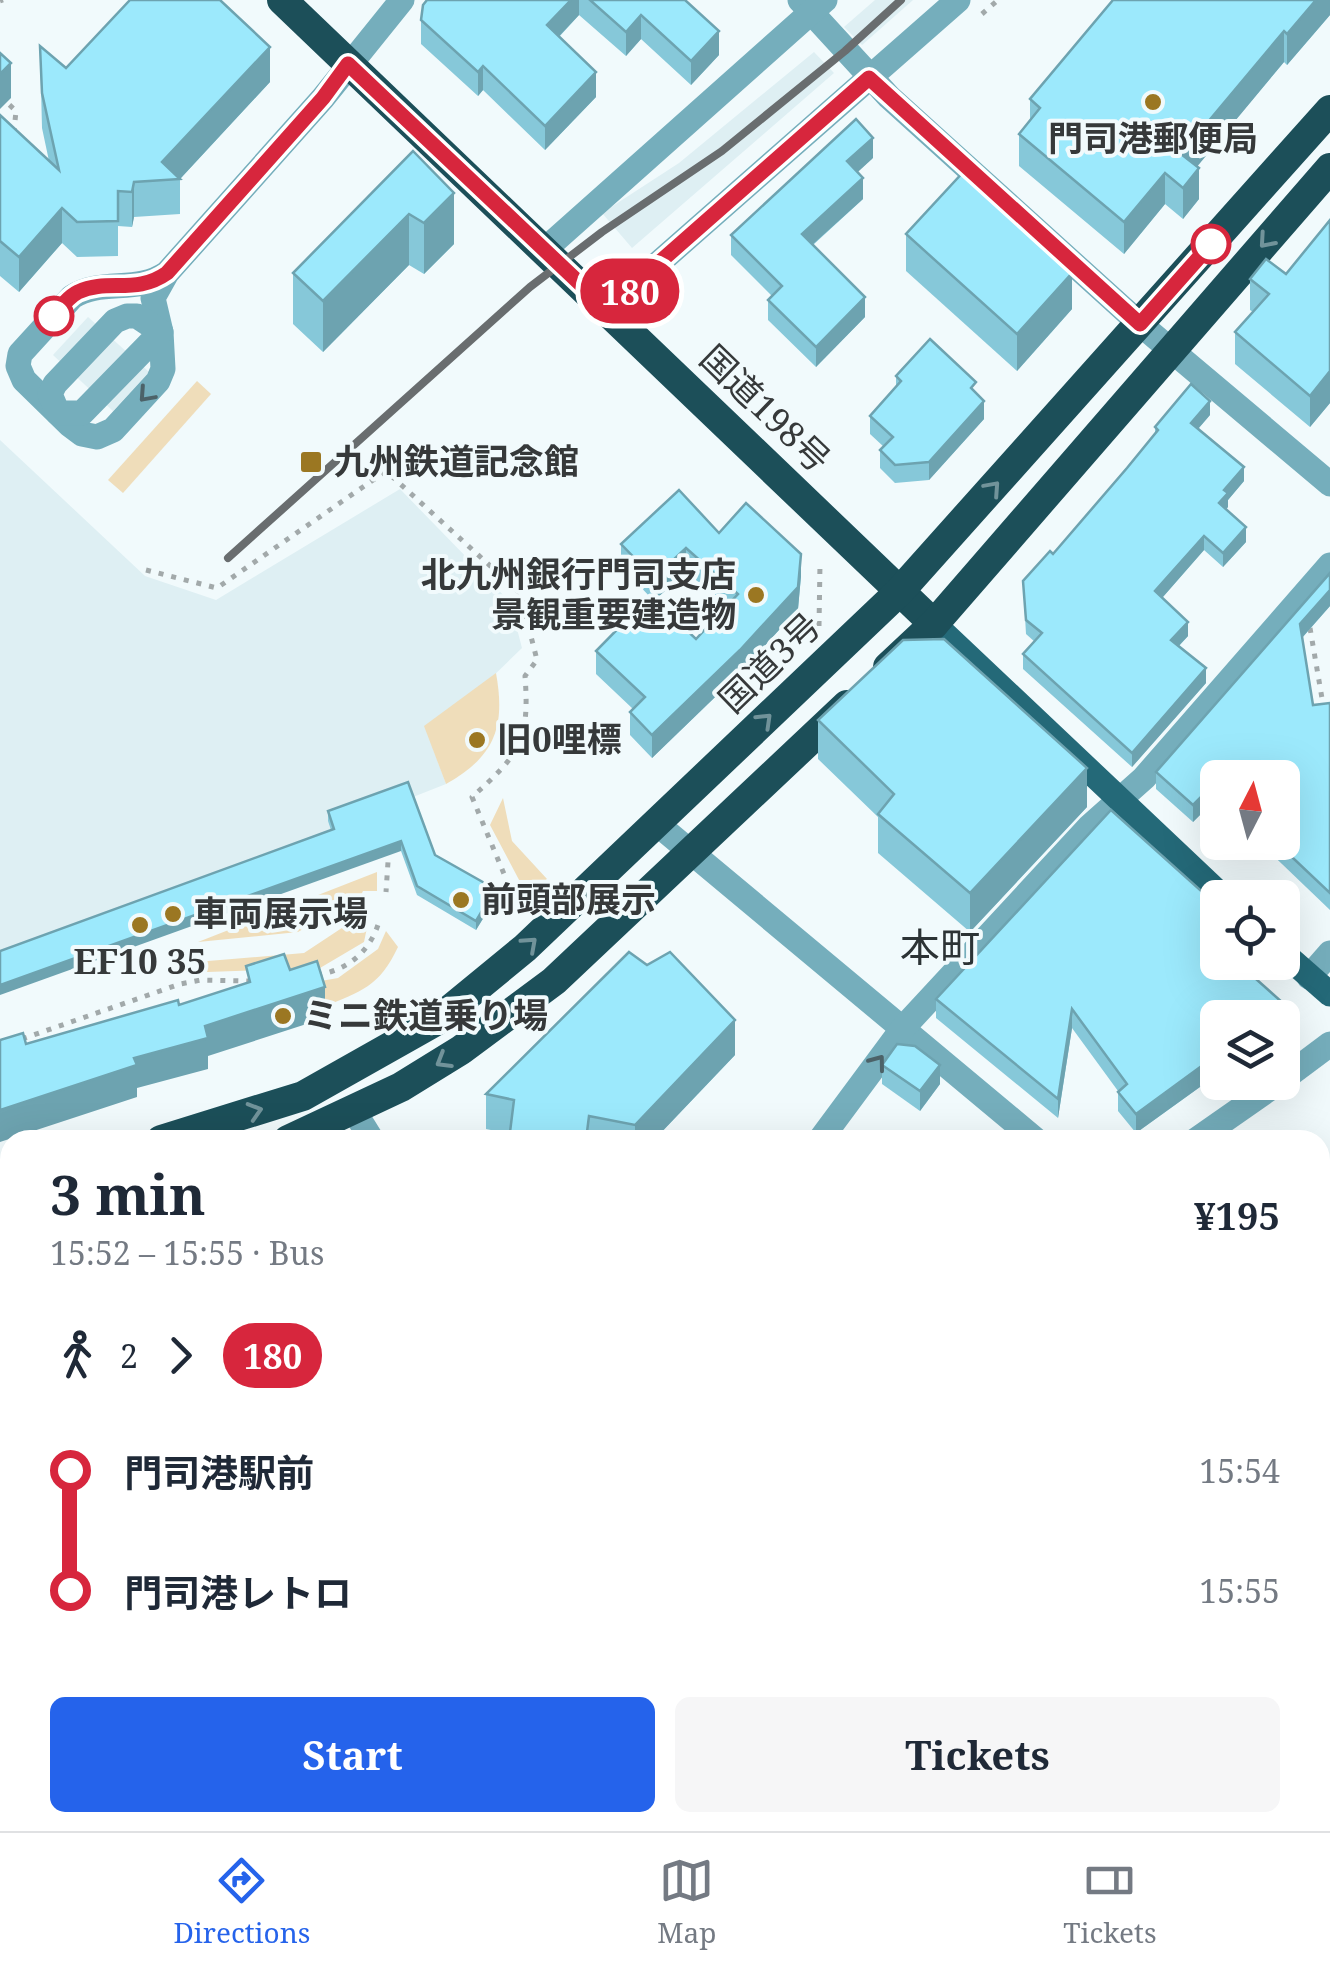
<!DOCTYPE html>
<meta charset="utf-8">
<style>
body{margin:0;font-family:"Noto Serif","Noto Sans JP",serif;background:#f6f6f7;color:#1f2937;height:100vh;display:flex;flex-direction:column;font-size:38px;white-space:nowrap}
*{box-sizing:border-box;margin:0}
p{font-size:32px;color:#747a83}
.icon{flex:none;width:55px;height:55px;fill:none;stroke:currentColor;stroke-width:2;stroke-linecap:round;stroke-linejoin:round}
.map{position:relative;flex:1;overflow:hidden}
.details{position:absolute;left:0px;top:1130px;width:1330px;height:702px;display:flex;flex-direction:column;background:#fff;border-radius:30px 30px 0 0;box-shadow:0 10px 40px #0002}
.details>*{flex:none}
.badge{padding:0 20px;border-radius:32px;font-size:35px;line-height:65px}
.needle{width:65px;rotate:6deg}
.tools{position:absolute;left:1200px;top:760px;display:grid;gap:20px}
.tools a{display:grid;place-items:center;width:100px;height:100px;border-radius:15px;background:#fff;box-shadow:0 10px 40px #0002;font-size:50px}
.map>.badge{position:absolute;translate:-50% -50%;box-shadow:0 0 0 5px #fff}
.legs{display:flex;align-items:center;gap:15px;height:110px;padding:0 50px;font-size:32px}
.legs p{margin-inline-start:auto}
.head{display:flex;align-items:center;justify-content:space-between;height:170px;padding:0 50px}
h1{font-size:55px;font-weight:700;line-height:75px}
.button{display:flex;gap:20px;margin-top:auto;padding:20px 50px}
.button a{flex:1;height:115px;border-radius:15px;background:#2563eb;color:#fff;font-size:40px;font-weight:700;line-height:115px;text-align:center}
.button a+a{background:#f6f6f7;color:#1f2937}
ul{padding:0 50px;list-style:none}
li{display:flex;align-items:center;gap:35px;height:120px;font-size:38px}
li i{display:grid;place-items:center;width:15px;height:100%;margin:0 12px;background:currentColor}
li i::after{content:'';width:25px;height:25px;margin:-12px;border:8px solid;border-radius:50%;background:#fff}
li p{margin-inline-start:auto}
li:first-child i{background:linear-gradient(#0000 50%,currentColor 0)}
li:last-child i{background:linear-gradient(currentColor 50%,#0000 0)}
.dock{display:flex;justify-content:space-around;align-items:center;height:140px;border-top:2px solid #e0e1e3;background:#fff;font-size:28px;color:#747a83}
.dock a{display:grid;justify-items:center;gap:5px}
.dock .current{color:#2563eb}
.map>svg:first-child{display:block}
.built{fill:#deeff3}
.green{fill:#efddba}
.forest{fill:#d9bd85}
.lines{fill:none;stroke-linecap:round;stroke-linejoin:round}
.path{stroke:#a2a9aa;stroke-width:5;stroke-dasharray:5 8;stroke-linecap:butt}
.minor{stroke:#75aebc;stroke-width:25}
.major{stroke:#246978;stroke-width:25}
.highway{stroke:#1c4f59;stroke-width:30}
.rail{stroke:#696d6f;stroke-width:8}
.wall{fill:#86c8d9;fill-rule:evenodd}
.shaded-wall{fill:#6da3b0}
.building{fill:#9ce9fc;stroke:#6da3b0;stroke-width:2.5}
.oneway{stroke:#71939a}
.oneway2{stroke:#4c6268}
.line-1-casing{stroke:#fff;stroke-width:22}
.line-1{stroke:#d7263d;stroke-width:15}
.poi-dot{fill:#9b7722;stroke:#f1fafc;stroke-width:4}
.stop-1-dot{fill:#fff;stroke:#d7263d;stroke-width:5}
.labels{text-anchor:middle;stroke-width:8;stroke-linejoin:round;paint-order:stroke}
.poi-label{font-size:35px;font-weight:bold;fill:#36393a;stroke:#f1fafc;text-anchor:start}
.street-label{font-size:35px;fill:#36393a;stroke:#f1fafc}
.quarter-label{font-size:40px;fill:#2c3335;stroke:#f1fafc}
</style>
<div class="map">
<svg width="1330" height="1831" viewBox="0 0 1330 1831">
<rect width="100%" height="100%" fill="#f1fafc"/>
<g class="built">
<polygon points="875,0 913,0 862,45 844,27"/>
<polygon points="814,52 834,73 632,248 602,213 679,163"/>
<polygon points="88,317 149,372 113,411 53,355"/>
<polygon points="0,440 145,576 216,600 400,489 510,602 522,648 486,683 425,726 446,784 0,960"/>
</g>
<g class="green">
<polygon points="197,381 211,394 123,493 108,480"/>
<path d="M 496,673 C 506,728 494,757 446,784 L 424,726 Z"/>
<polygon points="503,798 512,841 547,879 527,895 490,825"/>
<polygon points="377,872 377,891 363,891 361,895 298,932 198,942"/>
<polygon points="360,916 369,918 364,942 320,968 180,973 208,961 304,953"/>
<path d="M 386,931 L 398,947 C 379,987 362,991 323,1007 L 304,984 L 338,978 L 378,949 Z"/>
</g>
<polygon class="forest" points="1126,1822 1128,1831 878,1831 876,1823"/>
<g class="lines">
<g class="path">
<polyline points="0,1 3,0"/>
<polyline points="982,14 998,0"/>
<polyline points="0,96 16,111 14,131"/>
<path d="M 146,570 L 217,588 L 386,471 L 520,593 L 537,660 L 525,676 C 530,741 519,755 472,797 L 519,910"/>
<polyline points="819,626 820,564"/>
<polyline points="1310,628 1324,710"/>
<polyline points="384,850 388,862 386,892"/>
<path d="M 317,975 C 349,970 372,950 380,918"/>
<polyline points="22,1039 180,984 201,980 251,981"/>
</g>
<g class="minor">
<polyline points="800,0 889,97 1140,324 1330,484"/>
<polyline points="543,251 825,0"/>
<path d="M 167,273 C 137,294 102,278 72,297 L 20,354 L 18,366 L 24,380 L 70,425 L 82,434 L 97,437 L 113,430 L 158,381 L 163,369 L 161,332 L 153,298 L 167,273 L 323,98 L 402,0"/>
<polyline points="610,311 645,275 958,0"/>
<polygon points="127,316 137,316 161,332 82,413 58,413 50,394 55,384 115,321"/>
<polyline points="656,823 1036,1140"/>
<polyline points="1309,977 1330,953"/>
<polyline points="1282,1080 1330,1044"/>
<polyline points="354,1111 372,1140"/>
<polyline points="820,1140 903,1028 1090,826 1144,778 1330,565"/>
<polyline points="1196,1140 1279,1082"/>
<polyline points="0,1717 10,1707"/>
<polyline points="1320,1738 1330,1750"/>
</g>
<g class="major">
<polyline points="934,624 1224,898"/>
<polyline points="1282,952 1330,994"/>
</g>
<g class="highway">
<polyline points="282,0 934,624"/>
<polyline points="888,667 934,624 1330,168"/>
<polyline points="161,1140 303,1096 436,1021 525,948 899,592 1330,110"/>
<polyline points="288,1140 401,1087 461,1050 554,981 847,705"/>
<polyline points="0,1184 10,1181"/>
<polyline points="0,1238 10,1234"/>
</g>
<polyline class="rail" points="228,558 530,287 602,232 722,151 845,51 901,0"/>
</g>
<g class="wall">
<polygon points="427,0 685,0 719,55 691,85 641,39 626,56 579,15 559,37 596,97 545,150 483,90 478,96 421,44 421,20"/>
<polygon points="1330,0 1330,15 1287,65 1284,62 1197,166 1199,199 1183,219 1165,204 1124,254 1019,166 1019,134 1030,121 1030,99"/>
<polygon points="40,46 66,68 270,82 180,179 180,214 134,217 132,227 118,226 118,256 77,257 62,243 19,292 0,276 0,115 49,161 42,128"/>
<polygon points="413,151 454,244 424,274 409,265 323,352 293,324 293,273"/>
<polygon points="873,158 857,172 863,199 813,245 865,317 816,367 768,320 768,300 772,296 731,255 731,235"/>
<polygon points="1330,220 1330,403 1310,427 1235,364 1235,332 1253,312 1250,310 1250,279 1286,274"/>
<polygon points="906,234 1072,309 1017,371 906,271"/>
<polygon points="896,376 976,393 984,419 929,480 895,483 880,468 880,450 884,447 870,434 870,416 896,386"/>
<polygon points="1210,415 1198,429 1244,481 1228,500 1228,507 1226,509 1246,542 1223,567 1204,550 1162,598 1188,636 1179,646 1206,683 1132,767 1023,669 1023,654 1035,642 1026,634 1023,581 1053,554 1155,434 1155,427"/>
<path d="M 719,533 L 801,576 L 798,609 L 740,673 L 652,758 L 630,735 L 630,712 L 633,709 L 596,674 L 596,651 L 650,597 L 621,566 L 621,544 ZM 686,571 L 726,607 L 696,639 L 655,600 Z"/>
<polygon points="1330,573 1330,606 1302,638 1313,705 1330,703 1330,910 1259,842 1282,842 1218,778 1218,804 1214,801 1193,822 1156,789 1156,772"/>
<polygon points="818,720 1087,807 970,932 878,853 878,817 818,759"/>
<polygon points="1111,810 1218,906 1218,962 1237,962 1284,1004 1282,1030 1282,1018 1218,1018 1218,1074 1136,1133 1118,1111 1118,1091 1072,1028 1058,1118 936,1018 936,999"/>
<polygon points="328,811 435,855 495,899 476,930 417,895 401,851 331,830 328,821"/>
<polygon points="735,1055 654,1140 509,1140 510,1134 486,1129 486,1094"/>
<polygon points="882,1065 940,1084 920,1111 882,1084"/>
</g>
<g class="shaded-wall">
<polygon points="571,0 579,0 579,15 547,49 547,25"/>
<polygon points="1316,0 1330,0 1330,15 1287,65 1287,34"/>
<polygon points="641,15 641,39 626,56 626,32"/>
<polygon points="719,31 719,55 691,85 691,61"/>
<polygon points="1284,31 1284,62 1181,186 1181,154"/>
<polygon points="270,47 270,82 180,179 162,162"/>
<polygon points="11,63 11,98 0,109 0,74"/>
<polygon points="483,66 483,90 478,96 478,72"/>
<polygon points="596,72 596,97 545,150 545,126"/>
<polygon points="873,138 873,158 847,182 847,161"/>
<polygon points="1199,168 1199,199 1183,219 1183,188"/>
<polygon points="1165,173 1165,204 1124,254 1124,222"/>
<polygon points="863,178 863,199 802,254 802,234"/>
<polygon points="134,182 134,217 132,227 132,192"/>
<polygon points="454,193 454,244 424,274 424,223"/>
<polygon points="62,208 62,243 19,292 19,257"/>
<polygon points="409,214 409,265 323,352 323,301"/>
<polygon points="1072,263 1072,309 1017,371 1017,334"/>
<polygon points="865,297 865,317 816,367 816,347"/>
<polygon points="1330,371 1330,403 1310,427 1310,396"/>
<polygon points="984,401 984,419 929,480 929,462"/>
<polygon points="1210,401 1210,415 1191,437 1191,423"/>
<polygon points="1244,467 1244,481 1228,500 1228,507 1219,517 1219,503 1224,490"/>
<polygon points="1246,527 1246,542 1223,567 1223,553"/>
<polygon points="1204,536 1204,550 1155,606 1155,591"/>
<polygon points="686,548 686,571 654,601 654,578"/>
<polygon points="801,554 801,576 798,609 740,673 652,758 652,735"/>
<polygon points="1330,590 1330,606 1300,640 1300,624"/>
<polygon points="1188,622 1188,636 1171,654 1171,640"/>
<polygon points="1206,668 1206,683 1132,767 1132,753"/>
<polygon points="1087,768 1087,807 970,932 970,893"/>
<polygon points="1214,784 1214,801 1193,822 1193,805"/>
<polygon points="401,841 401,851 0,995 0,985"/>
<polygon points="495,889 495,899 476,930 476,921"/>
<polygon points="325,987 325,1018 208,1056 208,1069 137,1088 137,1097 0,1142 0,1110 134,1058 205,1026"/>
<polygon points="1072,1009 1072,1028 1058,1118 1058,1099"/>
<polygon points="735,1020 735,1055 654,1140 635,1140 635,1125"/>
<polygon points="1218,1054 1218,1074 1136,1133 1136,1114"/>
<polygon points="940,1065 940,1084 920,1111 920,1091"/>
</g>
<g class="building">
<polygon points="130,0 220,0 270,47 162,162 180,179 134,182 132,192 118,191 118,221 77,222 62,208 19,257 0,241 0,115 59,170 42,93 40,46 66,68"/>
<polygon points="427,0 571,0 547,25 596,72 545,126 483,66 478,72 421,20 423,5"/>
<polygon points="590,0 685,0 719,31 691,61 641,15 626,32"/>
<polygon points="1113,0 1316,0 1287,34 1284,31 1181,154 1199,168 1183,188 1165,173 1124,222 1019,134 1040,108 1030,99"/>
<polygon points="0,53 11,63 0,74"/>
<polygon points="856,119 873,138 847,161 863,178 802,234 865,297 816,347 768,300 782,286 731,235"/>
<polygon points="413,151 454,193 424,223 409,214 323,301 293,273"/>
<polygon points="967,168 1072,263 1072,273 1017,334 906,234"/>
<polygon points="1330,220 1330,371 1310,396 1235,332 1269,294 1250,279 1266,259 1286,274"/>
<polygon points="930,339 976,382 971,388 984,401 929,462 895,465 880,450 893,437 870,416 901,381 896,376"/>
<polygon points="1191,384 1210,401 1191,423 1244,467 1224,490 1228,493 1219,503 1246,527 1223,553 1204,536 1155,591 1188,622 1171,640 1206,668 1132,753 1023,654 1042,633 1026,620 1023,581 1050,551 1053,554 1127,468 1158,430 1155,427"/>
<polygon points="679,490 719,533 746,503 801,554 798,587 740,650 652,735 630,712 645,697 596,651 650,596 696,639 738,594 686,548 654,578 621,544"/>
<polygon points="1330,573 1330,590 1300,624 1313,705 1330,703 1330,893 1276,842 1282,842 1282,778 1218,778 1218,787 1214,784 1193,805 1156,772"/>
<polygon points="944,639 1087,768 970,893 878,814 894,794 818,720 903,640"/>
<polygon points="408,782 435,855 495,889 476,921 417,886 401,841 0,985 0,951 334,829 328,811"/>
<polygon points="1111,810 1218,906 1218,962 1237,962 1284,1004 1281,1018 1218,1018 1218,1054 1136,1114 1118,1092 1127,1084 1072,1009 1058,1099 936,999"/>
<polygon points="629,952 647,965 670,952 735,1020 635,1125 589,1116 586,1140 509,1140 514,1100 486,1094"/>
<polygon points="284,954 290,970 317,961 325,987 205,1026 208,1038 134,1058 137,1065 0,1110 0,1040 23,1033 26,1044 178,1000 179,1005 250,982 246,966"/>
<polygon points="897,1044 915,1046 940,1065 920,1091 882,1065"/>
</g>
<defs><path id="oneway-chevron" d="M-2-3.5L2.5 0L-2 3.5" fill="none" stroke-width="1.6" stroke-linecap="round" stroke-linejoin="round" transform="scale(2.5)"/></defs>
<g class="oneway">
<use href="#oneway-chevron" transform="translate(1266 241) rotate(131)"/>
<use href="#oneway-chevron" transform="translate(993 488) rotate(-48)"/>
<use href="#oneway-chevron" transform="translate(765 720) rotate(-44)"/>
<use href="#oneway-chevron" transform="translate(530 944) rotate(-42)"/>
<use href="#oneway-chevron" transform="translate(443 1061) rotate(149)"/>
<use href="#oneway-chevron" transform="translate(255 1111) rotate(-17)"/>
</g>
<g class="oneway2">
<use href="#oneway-chevron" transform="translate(146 395) rotate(132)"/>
<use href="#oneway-chevron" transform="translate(878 1062) rotate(-53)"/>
</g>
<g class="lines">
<g class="line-1-casing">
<path id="line-1" d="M 54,316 C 61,307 68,297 78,292 C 108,278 136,295 167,273 L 323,98 L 348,64 L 610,312 L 645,275 L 869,78 L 1140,324 L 1211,244"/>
</g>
<use href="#line-1" class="line-1"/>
</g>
<g class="poi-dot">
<circle cx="1153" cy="102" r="10"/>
<rect x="299" y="450" width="24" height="24" rx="5"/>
<circle cx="756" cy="595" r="10"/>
<circle cx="477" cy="740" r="10"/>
<circle cx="461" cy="900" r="10"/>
<circle cx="173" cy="914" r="10"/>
<circle cx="140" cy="925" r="10"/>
<circle cx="283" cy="1016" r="10"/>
</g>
<g class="stop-1-dot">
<circle cx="1211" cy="244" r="18"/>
<circle cx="54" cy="316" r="18"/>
</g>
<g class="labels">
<g class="poi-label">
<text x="1153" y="151" text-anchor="middle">門司港郵便局</text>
<text x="334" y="474">九州鉄道記念館</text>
<text x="736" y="587" text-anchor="end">北九州銀行門司支店<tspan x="736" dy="40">景観重要建造物</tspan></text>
<text x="497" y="752">旧0哩標</text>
<text x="481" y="912">前頭部展示</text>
<text x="193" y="926">車両展示場</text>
<text x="140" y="974" text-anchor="middle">EF10 35</text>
<text x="303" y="1028">ミニ鉄道乗り場</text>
</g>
<g class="street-label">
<text transform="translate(765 409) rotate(44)" y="12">国道198号</text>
<text transform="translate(770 663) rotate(-44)" y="12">国道3号</text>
</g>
<g class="quarter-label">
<text x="940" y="962">本町</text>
</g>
</g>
</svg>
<div class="tools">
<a><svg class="needle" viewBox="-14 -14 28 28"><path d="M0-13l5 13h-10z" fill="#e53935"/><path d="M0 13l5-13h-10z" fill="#747a83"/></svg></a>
<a><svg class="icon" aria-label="locate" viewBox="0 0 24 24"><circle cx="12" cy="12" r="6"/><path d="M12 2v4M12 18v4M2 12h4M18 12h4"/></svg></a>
<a><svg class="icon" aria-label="layers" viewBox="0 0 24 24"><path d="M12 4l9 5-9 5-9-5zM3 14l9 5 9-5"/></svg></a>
</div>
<b class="badge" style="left:630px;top:291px;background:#d7263d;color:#fff">180</b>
<section class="details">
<div class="head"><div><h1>3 min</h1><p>15:52 – 15:55 · Bus</p></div><b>¥195</b></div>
<div class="legs"><svg class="icon" aria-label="walk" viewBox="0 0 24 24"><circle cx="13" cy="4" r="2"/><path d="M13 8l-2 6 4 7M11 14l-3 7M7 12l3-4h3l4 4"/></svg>2<svg class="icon" aria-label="forward" viewBox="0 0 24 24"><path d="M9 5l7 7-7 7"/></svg><b class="badge" style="background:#d7263d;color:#fff">180</b></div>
<ul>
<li><i style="color:#d7263d"></i><b>門司港駅前</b><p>15:54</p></li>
<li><i style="color:#d7263d"></i><b>門司港レトロ</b><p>15:55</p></li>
</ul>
<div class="button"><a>Start</a><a>Tickets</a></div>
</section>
</div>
<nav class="dock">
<a class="current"><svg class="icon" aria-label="directions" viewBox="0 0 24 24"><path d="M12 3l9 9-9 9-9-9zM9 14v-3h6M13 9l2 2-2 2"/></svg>Directions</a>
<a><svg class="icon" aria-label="map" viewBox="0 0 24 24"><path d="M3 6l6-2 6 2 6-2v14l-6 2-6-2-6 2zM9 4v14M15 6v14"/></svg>Map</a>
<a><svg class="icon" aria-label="tickets" viewBox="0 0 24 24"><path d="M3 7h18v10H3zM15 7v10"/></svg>Tickets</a>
</nav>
